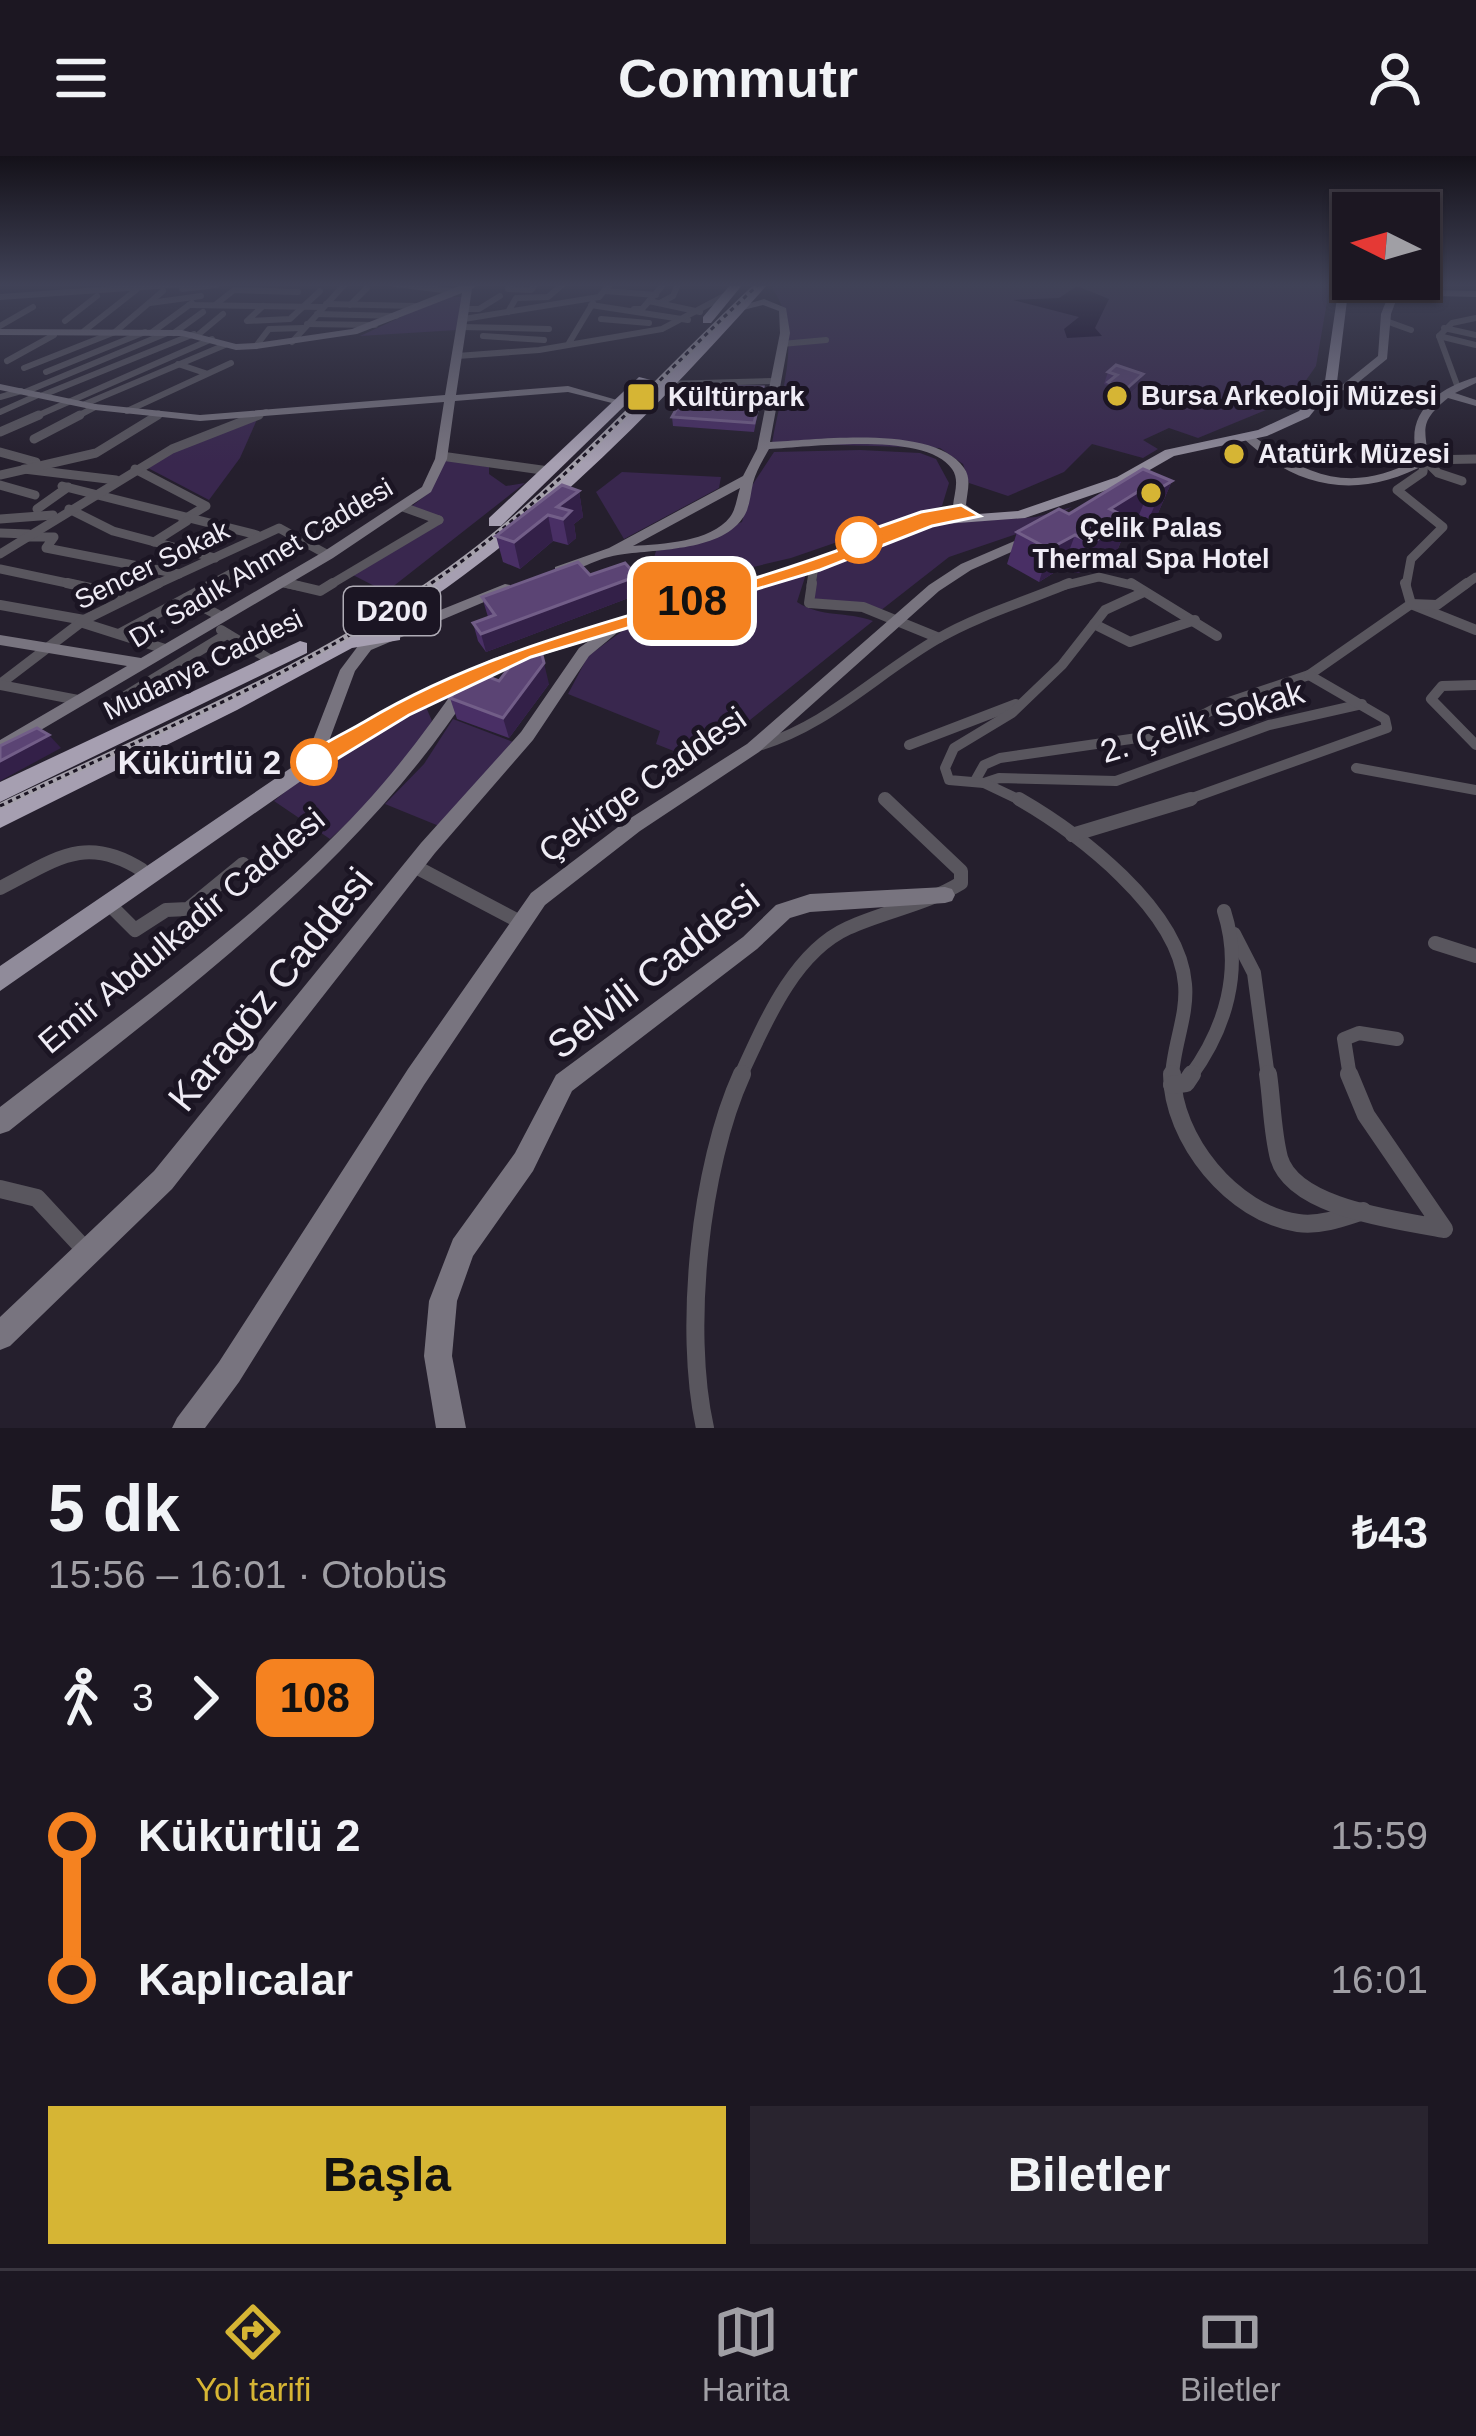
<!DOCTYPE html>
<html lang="tr">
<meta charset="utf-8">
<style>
body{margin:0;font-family:Helvetica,sans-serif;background:#29242f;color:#f1f3f6;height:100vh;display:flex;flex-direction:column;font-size:45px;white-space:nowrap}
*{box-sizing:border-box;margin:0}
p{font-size:39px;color:#a09fa5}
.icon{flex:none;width:66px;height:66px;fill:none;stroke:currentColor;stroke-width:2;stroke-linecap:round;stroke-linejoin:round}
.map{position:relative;height:1272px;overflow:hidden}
.details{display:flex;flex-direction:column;background:#1c1722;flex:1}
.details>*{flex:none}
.badge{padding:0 24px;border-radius:18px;font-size:42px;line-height:78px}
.needle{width:78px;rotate:275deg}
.buttons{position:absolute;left:1332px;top:36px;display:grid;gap:24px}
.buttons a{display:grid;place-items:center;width:108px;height:108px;border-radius:0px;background:#1c1722;box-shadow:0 3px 9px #0004,0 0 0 3px #3a3640;font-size:60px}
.map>.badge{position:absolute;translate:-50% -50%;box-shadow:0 0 0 6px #fff}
.legs{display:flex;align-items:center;gap:18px;height:132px;padding:0 48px;font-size:39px}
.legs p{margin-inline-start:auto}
.overview{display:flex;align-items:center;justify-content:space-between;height:204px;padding:0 48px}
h1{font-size:66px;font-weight:700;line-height:90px}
.cta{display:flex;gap:24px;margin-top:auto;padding:24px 48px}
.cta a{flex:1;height:138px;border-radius:0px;background:#d6b534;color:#111;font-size:48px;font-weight:700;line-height:138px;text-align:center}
.cta a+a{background:#29242f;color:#f1f3f6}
ul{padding:0 48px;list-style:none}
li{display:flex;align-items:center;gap:42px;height:144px;font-size:45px}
li i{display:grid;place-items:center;width:18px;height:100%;margin:0 15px;background:currentColor}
li i::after{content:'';width:30px;height:30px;margin:-15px;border:9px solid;border-radius:50%;background:#1c1722}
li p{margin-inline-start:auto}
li:first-child i{background:linear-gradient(#0000 50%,currentColor 0)}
li:last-child i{background:linear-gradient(currentColor 50%,#0000 0)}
header{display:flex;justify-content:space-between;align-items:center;height:156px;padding:0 48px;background:#1c1722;font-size:54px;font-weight:700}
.tab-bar{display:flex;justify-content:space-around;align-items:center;height:168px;border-top:3px solid #3a3640;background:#1c1722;font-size:33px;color:#a09fa5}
.tab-bar a{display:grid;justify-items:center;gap:6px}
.tab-bar .current{color:#d6b534}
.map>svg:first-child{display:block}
.green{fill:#39274e}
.water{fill:#100022}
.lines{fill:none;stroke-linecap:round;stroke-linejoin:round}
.street-far4{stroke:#59565e;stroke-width:6}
.street-far3{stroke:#59565e;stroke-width:9}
.street-far2{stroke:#59565e;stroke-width:10}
.street-far1{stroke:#59565e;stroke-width:14}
.street{stroke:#59565e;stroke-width:18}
.secondary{fill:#78747f;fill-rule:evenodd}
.primary{fill:#908b9a;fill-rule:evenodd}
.highway{fill:#a69fb1;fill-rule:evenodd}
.rail-casing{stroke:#a5a1ab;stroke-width:6}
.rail{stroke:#1b1523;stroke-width:3;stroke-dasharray:4.5;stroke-linecap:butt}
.wall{fill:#492f65}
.shaded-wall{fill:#332048}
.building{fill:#5b4474;stroke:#725e88;stroke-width:3}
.line-1{fill:#f58220;stroke:#fff;stroke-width:3}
.poi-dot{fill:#d6b534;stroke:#1b1523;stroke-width:4.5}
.stop-1-dot{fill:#fff;stroke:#f58220;stroke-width:6}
.labels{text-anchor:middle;stroke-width:10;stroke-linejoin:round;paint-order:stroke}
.far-poi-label{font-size:27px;font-weight:bold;fill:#efecf5;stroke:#1b1523;text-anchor:start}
.far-street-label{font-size:27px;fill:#efecf5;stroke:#1b1523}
.shield{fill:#1b1523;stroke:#afacb6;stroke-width:3}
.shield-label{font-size:30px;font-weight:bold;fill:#efecf5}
.street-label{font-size:33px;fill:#efecf5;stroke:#1b1523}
.stop-label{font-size:33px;font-weight:bold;fill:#efecf5;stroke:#1b1523;text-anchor:end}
.near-street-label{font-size:39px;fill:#efecf5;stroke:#1b1523}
</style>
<header><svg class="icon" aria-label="menu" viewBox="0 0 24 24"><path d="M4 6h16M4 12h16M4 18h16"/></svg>Commutr<svg class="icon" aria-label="person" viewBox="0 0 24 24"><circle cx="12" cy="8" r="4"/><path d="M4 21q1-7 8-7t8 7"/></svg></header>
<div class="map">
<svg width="1476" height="1272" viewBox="0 0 1476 1272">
<rect width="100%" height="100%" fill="#251f2d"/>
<g class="green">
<path d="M 776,128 L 1330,128 L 1316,210 L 1293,243 L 1198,282 L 1169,272 L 1143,284 L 1158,293 L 1143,302 L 1092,288 L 1064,316 L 1008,340 L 969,327 L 963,308 L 940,292 L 772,287 C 781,235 804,178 772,132 Z"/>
<polygon points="444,141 463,141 457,174 360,180"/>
<polygon points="259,259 240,302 209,344 148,312 151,306"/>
<polygon points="860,294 920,297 936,303 949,327 942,350 791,402 643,437 656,395 681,391 742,366 751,331 774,296"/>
<polygon points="442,303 489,311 489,318 506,330 525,327 386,436 353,419 434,368 412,350 426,339"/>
<polygon points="622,316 721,321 719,332 624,383 596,336"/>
<polygon points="1072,351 1034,372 949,401 880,455 814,444 818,412 937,368 1036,361"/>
<path d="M 806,418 L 797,446 C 821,462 847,455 873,465 L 699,605 L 656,588 L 660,575 L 568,538 L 588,500 L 636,465 Z"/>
<path d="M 426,551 L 432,565 C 409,611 367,649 330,683 L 274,645 L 309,616 Z"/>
<polygon points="453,563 513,586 439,670 385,648 424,608"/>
</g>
<polygon class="water" points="1077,130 1109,143 1095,172 1102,180 1067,182 1064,173 1079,161 1013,144 1059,142"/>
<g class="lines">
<g class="street-far4">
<polyline points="395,128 451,135"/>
<polyline points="512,128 508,133 531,134 536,128"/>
<polyline points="182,133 216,129"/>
<polyline points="605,135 656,139"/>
<polyline points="0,141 185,128"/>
<polyline points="649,145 700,156"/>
<polyline points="150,147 201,140"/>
<polyline points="660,147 673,140 678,128"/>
<polyline points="326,148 417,150"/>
<polyline points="189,149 323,151"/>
<polyline points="215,149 234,134 298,136"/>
<polyline points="350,149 367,132"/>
<polyline points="591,149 688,164"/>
<polyline points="263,150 247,165 290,163 320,135"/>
<polyline points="466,153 479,153 500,140"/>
<polyline points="634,153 642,153 664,128"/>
<polyline points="508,156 516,142 548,141 563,128"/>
<polyline points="317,158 396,160"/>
<polyline points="464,163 599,141 610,128"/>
<polyline points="601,163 649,167"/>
<polyline points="65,165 97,140"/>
<polyline points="1386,165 1411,174"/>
<polyline points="307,168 375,169"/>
<polyline points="0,170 33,151"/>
<polyline points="462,171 549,173"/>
<polyline points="1444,172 1476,179"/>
<polyline points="84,175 136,134"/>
<polyline points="151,177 192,147"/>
<polyline points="174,177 203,156"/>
<polyline points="199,178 223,158"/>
<polyline points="483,180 544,184"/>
<polyline points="1439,180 1476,189"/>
<polyline points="292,186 345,128"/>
<polyline points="569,187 593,147"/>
<polyline points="782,188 826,184"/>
<polyline points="256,190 269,173 303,172"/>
<polyline points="457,200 539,194 662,173 728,138"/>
<polyline points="7,205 54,179"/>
<polyline points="178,208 205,217"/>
<polyline points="24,212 115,176 163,135"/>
<polyline points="46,216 145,176"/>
<polyline points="665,228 773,225"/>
<polyline points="1457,229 1439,180 1452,167 1476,162"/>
<polyline points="25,236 167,177"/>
<polyline points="43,239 194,178"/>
<polyline points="0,241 21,235"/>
<polyline points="85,248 225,189"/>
<polyline points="127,255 231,207"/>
<polyline points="0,256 38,239"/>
<polyline points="32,262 212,183"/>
<polyline points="74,262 95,251"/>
<polyline points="153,262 159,258"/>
<polyline points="251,262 266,256"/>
</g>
<g class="street-far3">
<polyline points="0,276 39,259"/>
<polyline points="34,283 80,259"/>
<polyline points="0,296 36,306"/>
<polyline points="441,300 549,315"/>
<polyline points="1424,304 1476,303"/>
<polyline points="1425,304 1438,317 1462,325"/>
<polyline points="24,313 116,324"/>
<polyline points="135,313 206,350 183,364"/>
<polyline points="0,319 96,297 158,259"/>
<polyline points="0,329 35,339"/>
<polyline points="62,330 257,379"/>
<polyline points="403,351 439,364"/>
<polyline points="37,353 68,331"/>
<polyline points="69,353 113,375 215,402"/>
<polyline points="0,363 53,359"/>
<polyline points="0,377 29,378"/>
<polyline points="26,381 54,381 46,392 179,418"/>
<polyline points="154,386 187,365"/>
<polyline points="0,398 172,293 259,259"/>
<polyline points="0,413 81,430"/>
<polyline points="280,426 299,430"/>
<polyline points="153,430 279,372 328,399"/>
<polyline points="208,430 300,381"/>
<polyline points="328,430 439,364"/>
<polyline points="811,430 814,410"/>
<polyline points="1062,430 1099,421 1136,430"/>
<polyline points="1406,430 1411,403 1443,371 1397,334 1423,316 1424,304"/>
<polyline points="1463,430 1476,421"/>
</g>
<g class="street-far2">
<polyline points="67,427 127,440"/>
<polyline points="286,427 320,435 333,427"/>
<polyline points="812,427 809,447 863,451 939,482"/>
<polyline points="1131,427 1217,480"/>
<polyline points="1405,427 1411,448 1476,474"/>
<polyline points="186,442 220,460"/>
<polyline points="0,449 84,464"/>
<polyline points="80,466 165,493"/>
<polyline points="1094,468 1130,486 1195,464"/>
<polyline points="221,474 274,506"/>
<polyline points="119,478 214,427"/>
<polyline points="0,528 84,464 159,427"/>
<polyline points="0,529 78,544"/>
<polyline points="1476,529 1442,530 1431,543 1476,589"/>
<polyline points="112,548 227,478"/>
<polyline points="909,589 1016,548"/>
<path d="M 755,591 C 827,571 876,518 939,482 C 979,459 1027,445 1069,427"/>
<polyline points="1356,612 1476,634"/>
<polyline points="975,625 984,609 1000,602 1165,578 1226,547 1309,519 1411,448 1437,449 1467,427"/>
<polyline points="984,627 999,622 1116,625 1269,569 1362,548"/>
<polyline points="1024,646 984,627 949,624 945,612 954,592 1012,557 1062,509 1105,454 1144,436"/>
<polyline points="1181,646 1387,572 1385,563 1309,519"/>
</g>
<g class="street-far1">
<path d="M 1019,643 C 1078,677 1179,753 1185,828 C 1188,859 1173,890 1172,921"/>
<polyline points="1072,679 1191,643"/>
<polyline points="414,710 522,767"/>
<path d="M 0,732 C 54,705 84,677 142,714"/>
<polyline points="110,749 135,774 166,754 188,753 243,708"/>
<polyline points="1234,778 1254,817 1268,921"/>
<polyline points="1435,787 1476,800"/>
<path d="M 740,921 C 764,869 793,797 848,772 C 885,755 925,749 961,727 L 961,715 L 885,643"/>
<path d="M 1190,921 C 1226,872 1243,814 1224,755"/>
<polyline points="1350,921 1344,883 1359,877 1397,883"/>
</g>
<g class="street">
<path d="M 1172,918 C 1172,983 1233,1058 1298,1067 C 1320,1070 1342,1062 1363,1055"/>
<path d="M 1268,918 C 1272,945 1272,975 1279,1002 C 1294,1053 1400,1064 1444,1073 L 1366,959 L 1349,918"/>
<polyline points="1172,929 1186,927 1192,918"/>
<polyline points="0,1033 37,1042 88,1097"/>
<path d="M 705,1272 C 683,1174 700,1010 742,918"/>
</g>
<g class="secondary">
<polygon points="464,128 478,129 472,133 456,239 568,230 624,246 624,250 568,236 455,245 447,303 431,336 333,402 0,598 0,584 127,510 0,489 0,479 141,502 323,396 422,331 435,303 444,246 200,265 95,254 0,234 0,228 95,248 200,259 445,239 462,137 357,178 256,193 236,194 182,180 0,179 0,173 182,174 236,188 256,187 352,173"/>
<polygon points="1393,128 1402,128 1400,133 1476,135 1476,141 1398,139 1391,158 1387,203 1350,233 1311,240 1311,236 1342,229 1378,200 1381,158"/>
<path d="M 764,143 L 786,152 L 790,177 L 770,286 C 817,284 934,268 964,312 C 972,323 967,336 966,349 L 977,357 L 977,363 L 967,363 L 953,350 C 954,338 960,324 952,313 C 926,275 810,291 769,293 C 763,304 756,315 753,327 C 750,340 750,353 742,363 C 719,396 653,393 618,399 C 596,402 577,417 555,417 L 555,411 L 609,392 L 743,320 L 757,293 L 780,177 L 779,155 L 763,149 L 739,155 L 734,152 ZM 740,332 C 737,341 736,353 730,361 C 711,386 662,388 633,390 Z"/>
<path d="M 1476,221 L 1476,227 L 1455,237 L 1476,244 L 1476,250 L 1448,242 C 1416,268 1427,274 1428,307 C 1360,344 1299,335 1242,281 L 1252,279 C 1309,322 1352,338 1418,303 C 1403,258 1436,233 1476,221 Z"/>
<polygon points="1031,378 1038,382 1036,385 971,414 939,435 759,596 640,675 545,749 424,929 239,1226 205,1272 172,1272 177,1262 219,1206 408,913 531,737 626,665 747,588 929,429 961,408"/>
<polygon points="505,428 510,429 510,435 371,494 355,515 326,593 314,593 311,589 340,514 361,486"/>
<polygon points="618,464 623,466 623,472 589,500 533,584 435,697 172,1033 10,1190 0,1194 0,1161 154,1015 421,687 521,576 579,492"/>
<path d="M 466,525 L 474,530 C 355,714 177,840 9,975 L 0,978 L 0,951 C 123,855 257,765 363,650 C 399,611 430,569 460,526 Z"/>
<polygon points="945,731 952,733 955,739 952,745 945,747 810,756 790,762 757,793 572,935 533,1015 473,1100 457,1145 452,1200 466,1272 436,1272 424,1200 429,1145 453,1083 515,997 556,919 743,781 776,749 810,738"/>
</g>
<polygon class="primary" points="1339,128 1349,128 1337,226 1309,261 1267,280 1174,300 1127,327 1025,362 931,369 820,413 506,510 408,558 321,611 0,835 0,810 307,601 394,548 494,502 808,407 924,362 1018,355 1117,321 1165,294 1258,274 1299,255 1325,225"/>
<g class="highway">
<polygon points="731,128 743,128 711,167 703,167 703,161"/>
<path d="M 756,128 L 768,128 C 654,256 529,385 381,475 L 400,474 L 400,484 L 352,492 L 237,554 L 0,672 L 0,651 C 149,577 305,513 442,418 C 559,337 655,228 756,128 Z"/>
<polygon points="639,221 651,224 501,370 489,370 489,362"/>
<polygon points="300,485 307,487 307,497 0,646 0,626"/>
</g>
<g class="rail-casing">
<path id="rail" d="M 0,650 C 158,574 325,509 466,402 C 573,321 661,218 759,128"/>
</g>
<use href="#rail" class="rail"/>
</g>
<g class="wall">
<polygon points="1108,216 1143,218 1138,230 1120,247 1104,238 1107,229 1104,228"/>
<polygon points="763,231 754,276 673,270 672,261"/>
<polygon points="1143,313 1172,325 1158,357 1149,363 1139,359 1129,366 1117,395 1086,415 1075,417 1063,411 1039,426 1007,408 1017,376 1069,358"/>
<polygon points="579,335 583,361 574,368 576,382 568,389 553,385 520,413 503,406 496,380"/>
<polygon points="590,419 637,420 639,438 486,496 478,485 473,467 488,461 482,441"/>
<polygon points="499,525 549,528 509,582 457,563 450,542"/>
</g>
<g class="shaded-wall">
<polygon points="1143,218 1138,230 1120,247 1124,235"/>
<polygon points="1172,325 1158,357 1149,363 1162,331"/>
<polygon points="1152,327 1139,359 1129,365 1117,395 1086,415 1075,417 1087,385 1110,353"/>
<polygon points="579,335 583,361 574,368 576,382 568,389 563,363 557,351"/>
<polygon points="548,359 553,385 520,413 514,386"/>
<polygon points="1075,379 1063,411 1039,426 1049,393"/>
<polygon points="637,420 639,438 486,496 481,478"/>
<polygon points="544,507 549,528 509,582 503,562"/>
<polygon points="49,579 61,592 0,625 0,605"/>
</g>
<g class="building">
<polygon points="1116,209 1143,218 1124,235 1108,226 1117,219 1108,216"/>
<polygon points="696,231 763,231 754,267 672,261 686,236"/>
<polygon points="1143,313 1172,325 1162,331 1152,327 1110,353 1130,363 1098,383 1087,385 1075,379 1049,393 1017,376 1059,353 1069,358"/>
<polygon points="562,329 579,335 557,351 571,355 563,363 548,359 514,386 496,380"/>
<polygon points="578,406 590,419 625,407 637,420 481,478 473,467 495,459 482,441"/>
<polygon points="522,495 542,499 544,507 503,562 450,542 473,515 499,525"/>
<polygon points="37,572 49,579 0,605 0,590"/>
</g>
<linearGradient id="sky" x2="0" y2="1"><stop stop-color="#141119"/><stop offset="0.42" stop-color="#404257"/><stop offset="1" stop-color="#404257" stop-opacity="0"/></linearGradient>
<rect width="1476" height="307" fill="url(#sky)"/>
<path class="line-1" d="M 961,349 L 980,360 L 932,370 L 820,414 L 531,501 L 409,559 L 322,612 L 314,615 L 303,606 C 316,589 344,578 364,566 C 516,475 691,451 855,388 L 853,380 L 921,356 Z"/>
<g class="poi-dot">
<circle cx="1117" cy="240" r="12"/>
<rect x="626" y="226" width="30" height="30" rx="6"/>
<circle cx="1234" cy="298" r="12"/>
<circle cx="1151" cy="337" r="12"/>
</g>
<g class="stop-1-dot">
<circle cx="859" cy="384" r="21"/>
<circle cx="314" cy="606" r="21"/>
</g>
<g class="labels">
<g class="far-poi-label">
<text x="1141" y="249">Bursa Arkeoloji Müzesi</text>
<text x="668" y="250">Kültürpark</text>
<text x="1258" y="307">Atatürk Müzesi</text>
<text x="1151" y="381" text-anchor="middle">Çelik Palas<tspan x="1151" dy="31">Thermal Spa Hotel</tspan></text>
</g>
<g class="far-street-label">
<text transform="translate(261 407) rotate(-31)" y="9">Dr. Sadık Ahmet Caddesi</text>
<text transform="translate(152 409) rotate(-26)" y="9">Sencer Sokak</text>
<text transform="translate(203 509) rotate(-26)" y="9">Mudanya Caddesi</text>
</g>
<rect class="shield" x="344" y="431" width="96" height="48" rx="9"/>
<g class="shield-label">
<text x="392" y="465">D200</text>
</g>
<g class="street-label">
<text transform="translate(1202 565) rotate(-17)" y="12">2. Çelik Sokak</text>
<text transform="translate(642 628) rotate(-35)" y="12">Çekirge Caddesi</text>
<text transform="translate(181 774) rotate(-40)" y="12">Emir Abdulkadir Caddesi</text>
</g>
<g class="stop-label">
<text x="281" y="618">Kükürtlü 2</text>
</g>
<g class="near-street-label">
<text transform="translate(653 815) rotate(-38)" y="14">Selvili Caddesi</text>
<text transform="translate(270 833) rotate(-51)" y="14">Karagöz Caddesi</text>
</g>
</g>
</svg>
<div class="buttons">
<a><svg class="needle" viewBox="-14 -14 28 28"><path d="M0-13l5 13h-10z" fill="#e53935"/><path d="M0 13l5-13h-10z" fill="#a09fa5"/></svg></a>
</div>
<b class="badge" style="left:692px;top:445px;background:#f58220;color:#111">108</b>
</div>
<section class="details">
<div class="overview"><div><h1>5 dk</h1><p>15:56 – 16:01 · Otobüs</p></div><b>₺43</b></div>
<div class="legs"><svg class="icon" aria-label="walk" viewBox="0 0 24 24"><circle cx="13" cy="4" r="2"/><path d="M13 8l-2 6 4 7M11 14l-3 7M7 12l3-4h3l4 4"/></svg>3<svg class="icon" aria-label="forward" viewBox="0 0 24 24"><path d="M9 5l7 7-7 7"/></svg><b class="badge" style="background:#f58220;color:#111">108</b></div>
<ul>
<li><i style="color:#f58220"></i><b>Kükürtlü 2</b><p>15:59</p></li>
<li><i style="color:#f58220"></i><b>Kaplıcalar</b><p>16:01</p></li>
</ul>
<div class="cta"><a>Başla</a><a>Biletler</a></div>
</section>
<nav class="tab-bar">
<a class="current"><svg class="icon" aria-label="directions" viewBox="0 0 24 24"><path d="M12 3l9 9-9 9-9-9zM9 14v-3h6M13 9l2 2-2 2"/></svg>Yol tarifi</a>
<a><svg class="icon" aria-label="map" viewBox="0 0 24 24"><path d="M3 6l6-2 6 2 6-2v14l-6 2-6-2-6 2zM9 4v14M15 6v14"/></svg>Harita</a>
<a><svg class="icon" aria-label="tickets" viewBox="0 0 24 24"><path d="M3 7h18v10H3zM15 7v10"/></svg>Biletler</a>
</nav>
